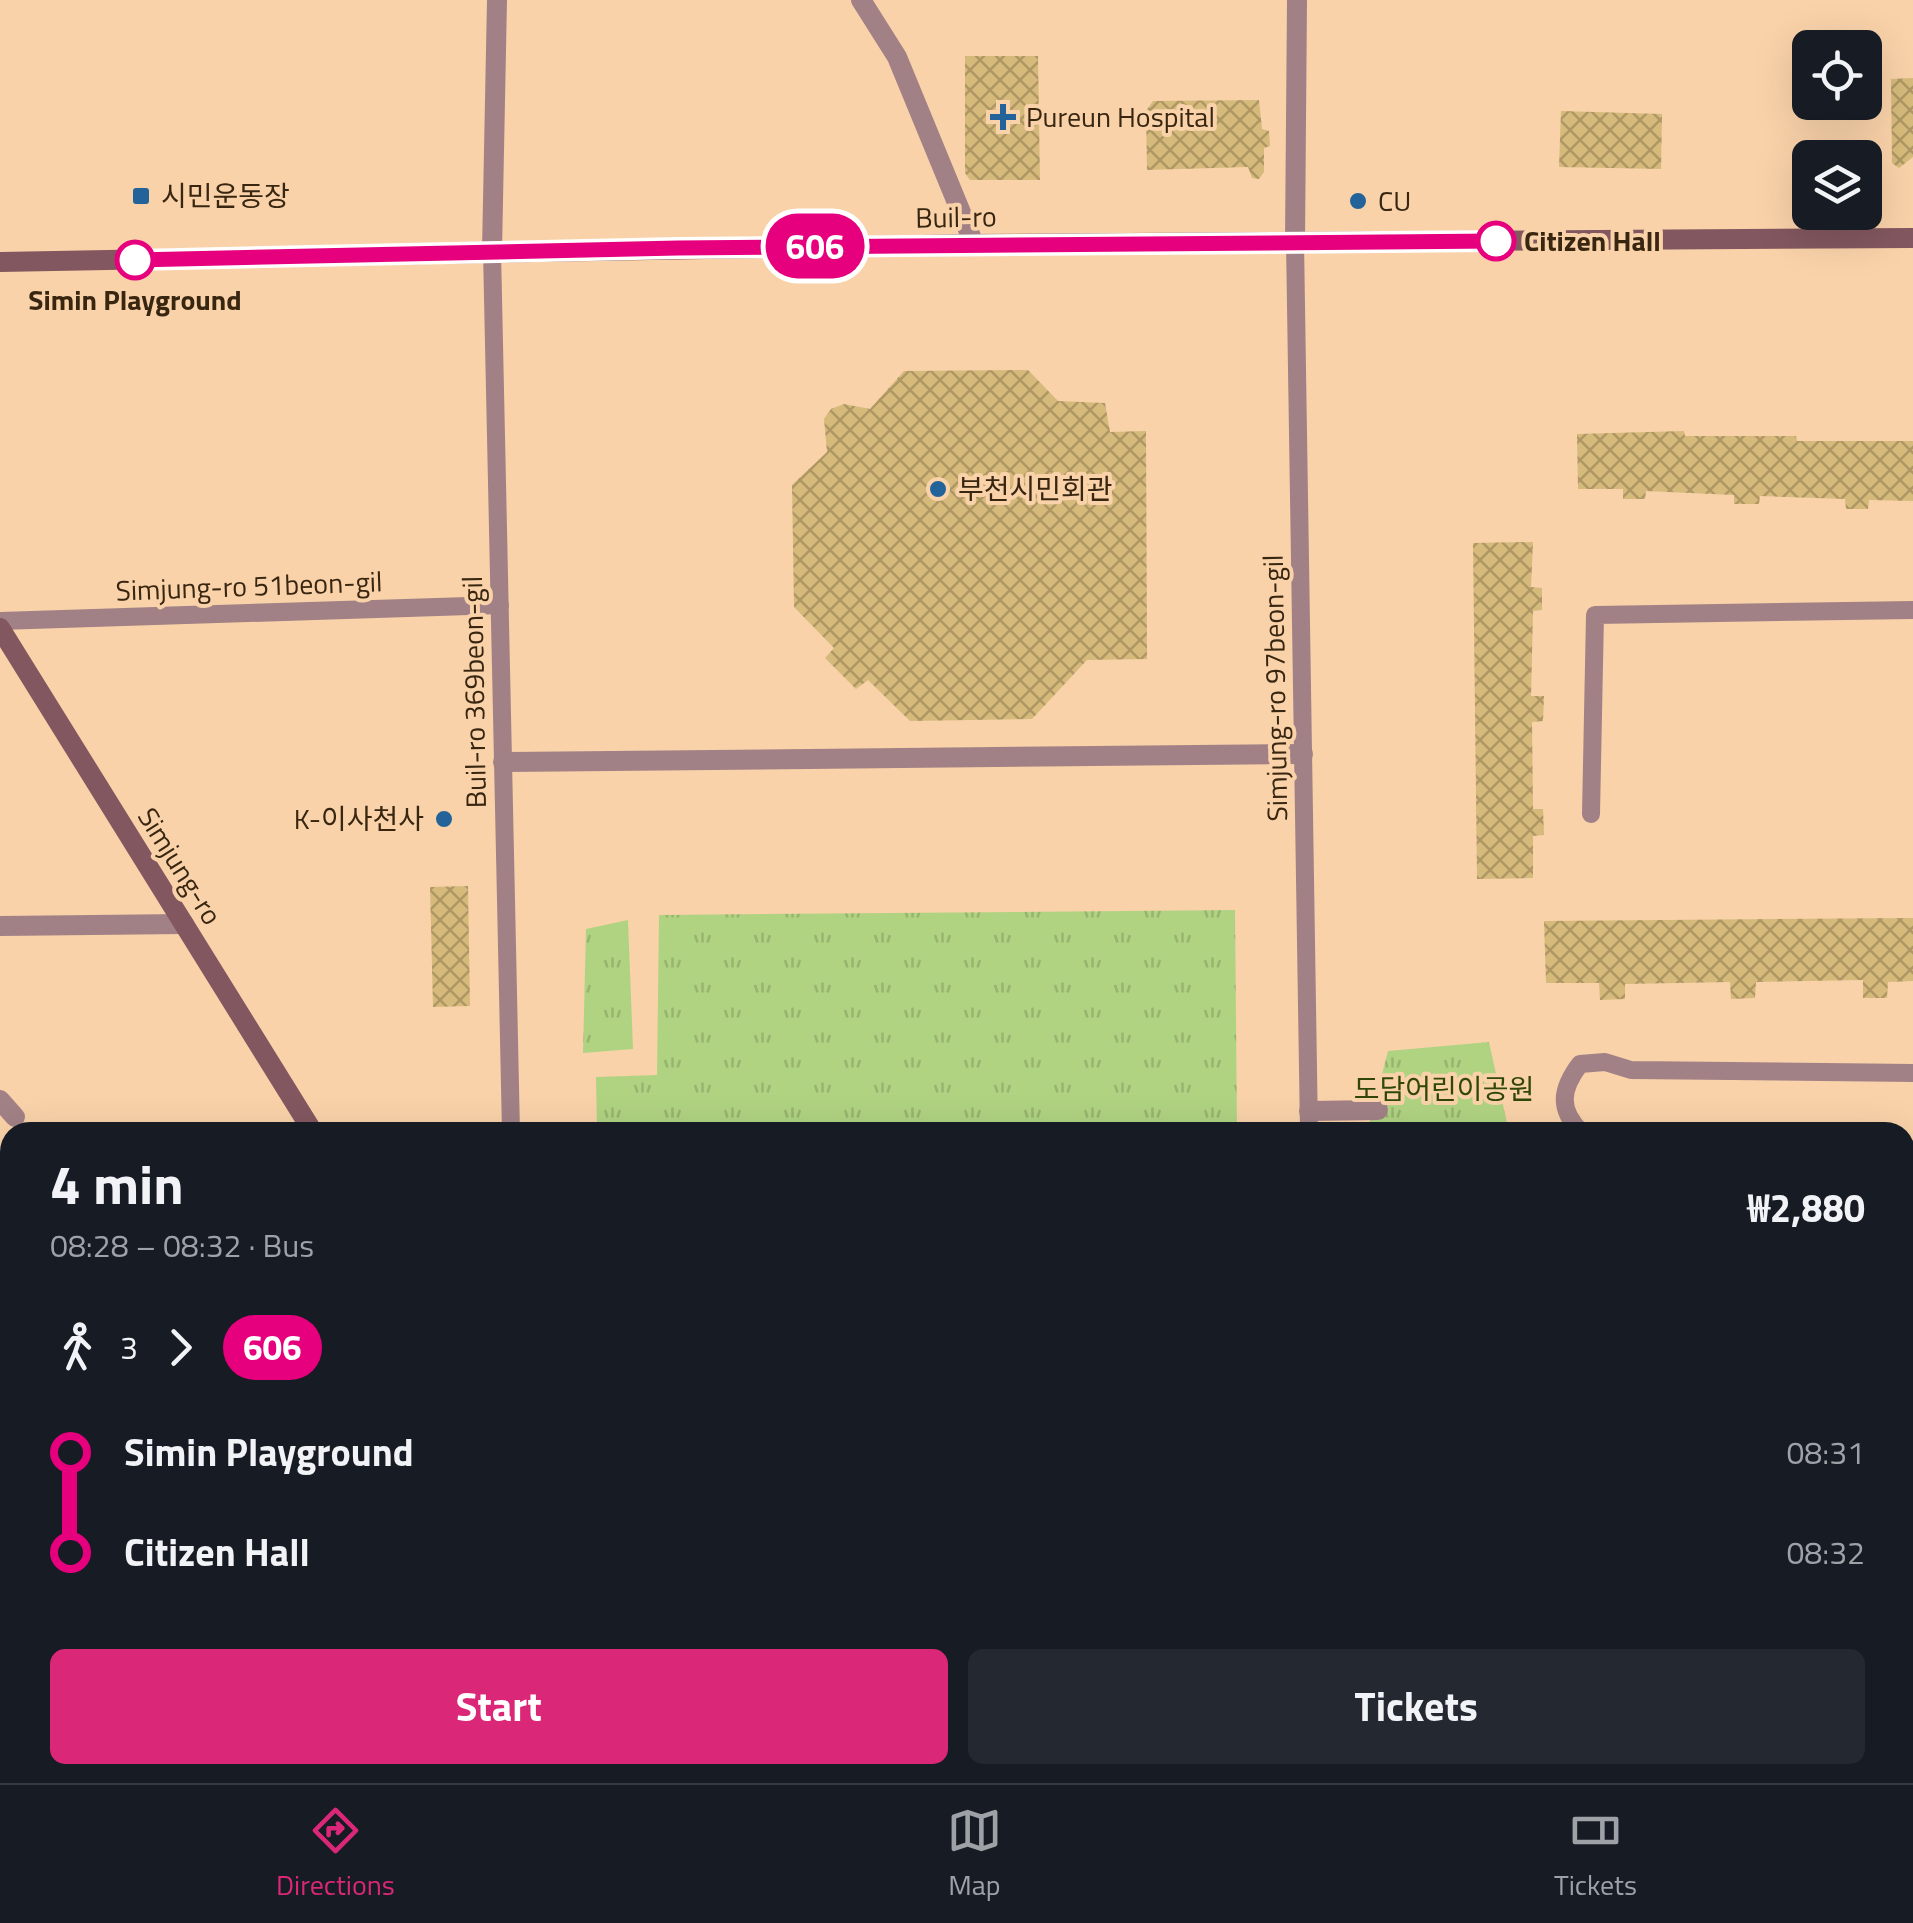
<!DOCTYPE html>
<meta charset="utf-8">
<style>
body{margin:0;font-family:"Titillium Web","Noto Sans KR",sans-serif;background:#242831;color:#f1f3f6;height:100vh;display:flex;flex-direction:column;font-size:38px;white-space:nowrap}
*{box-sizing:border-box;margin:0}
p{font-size:32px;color:#9ea1a6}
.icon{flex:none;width:55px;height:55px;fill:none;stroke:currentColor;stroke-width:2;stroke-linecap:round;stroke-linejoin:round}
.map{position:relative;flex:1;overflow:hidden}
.panel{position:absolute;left:0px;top:1122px;width:1915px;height:662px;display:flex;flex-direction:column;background:#171b24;border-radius:30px 30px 0 0;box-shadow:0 10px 40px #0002}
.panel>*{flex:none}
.badge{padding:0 20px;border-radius:32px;font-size:35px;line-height:65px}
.controls{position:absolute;left:1792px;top:30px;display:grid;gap:20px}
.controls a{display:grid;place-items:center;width:90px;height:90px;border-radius:15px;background:#171b24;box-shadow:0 10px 40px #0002;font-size:50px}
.map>.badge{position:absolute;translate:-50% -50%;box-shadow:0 0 0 5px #fff}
.legs{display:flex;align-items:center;gap:15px;height:110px;padding:0 50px;font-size:32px}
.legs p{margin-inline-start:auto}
.summary{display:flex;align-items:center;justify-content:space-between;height:170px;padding:0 50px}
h1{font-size:55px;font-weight:700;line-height:75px}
.primary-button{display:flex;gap:20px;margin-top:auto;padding:20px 50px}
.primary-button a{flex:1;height:115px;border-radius:15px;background:#db2777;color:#fff;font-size:40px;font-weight:700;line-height:115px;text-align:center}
.primary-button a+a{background:#242831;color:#f1f3f6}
ul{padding:0 50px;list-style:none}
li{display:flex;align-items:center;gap:35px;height:100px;font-size:38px}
li i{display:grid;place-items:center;width:15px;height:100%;margin:0 12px;background:currentColor}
li i::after{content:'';width:25px;height:25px;margin:-12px;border:8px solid;border-radius:50%;background:#171b24}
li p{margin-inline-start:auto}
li:first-child i{background:linear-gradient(#0000 50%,currentColor 0)}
li:last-child i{background:linear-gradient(currentColor 50%,#0000 0)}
.tab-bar{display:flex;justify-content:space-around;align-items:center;height:140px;border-top:2px solid #363941;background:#171b24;font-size:28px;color:#9ea1a6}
.tab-bar a{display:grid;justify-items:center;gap:5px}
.tab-bar .on{color:#db2777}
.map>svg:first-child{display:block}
.built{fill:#fac389}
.grass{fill:#b0d382}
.park{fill:url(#park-tufts)}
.building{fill:url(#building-cross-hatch)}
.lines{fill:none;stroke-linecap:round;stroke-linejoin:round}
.lane{stroke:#a18186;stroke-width:18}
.street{stroke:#a18186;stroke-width:20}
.secondary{stroke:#83575f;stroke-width:20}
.line-1-casing{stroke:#fff;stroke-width:22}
.line-1{stroke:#e6007e;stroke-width:15}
.poi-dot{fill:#236399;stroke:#f9d2a9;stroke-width:4}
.stop-1-dot{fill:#fff;stroke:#e6007e;stroke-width:5}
.labels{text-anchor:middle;stroke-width:8;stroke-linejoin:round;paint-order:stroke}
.poi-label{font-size:28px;fill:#382611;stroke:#f9d2a9;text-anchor:start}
.street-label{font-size:28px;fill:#382611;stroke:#f9d2a9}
.stop-label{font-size:28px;font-weight:bold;fill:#382611;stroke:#f9d2a9;text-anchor:start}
.park-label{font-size:28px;fill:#314708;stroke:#f9d2a9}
</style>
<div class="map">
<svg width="1913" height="1783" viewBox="0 0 1913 1783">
<defs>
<pattern id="park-tufts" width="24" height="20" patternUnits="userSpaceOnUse" patternTransform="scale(2.5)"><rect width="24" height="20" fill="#b0d382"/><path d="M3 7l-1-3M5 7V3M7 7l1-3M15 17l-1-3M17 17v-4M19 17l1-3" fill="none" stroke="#98b56f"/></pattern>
<pattern id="building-cross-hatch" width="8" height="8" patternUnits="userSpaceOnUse" patternTransform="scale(2.5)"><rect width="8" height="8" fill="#d5ba7b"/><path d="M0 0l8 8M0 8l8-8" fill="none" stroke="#ae9763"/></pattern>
</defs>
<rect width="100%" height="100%" fill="#f9d2a9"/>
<g class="built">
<rect x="1905" y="1196" width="8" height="435"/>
<polygon points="1905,1650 1913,1650 1913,1783 1321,1783 1321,1775 1905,1775"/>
</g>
<rect class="grass" x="1905" y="1196" width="8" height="165"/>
<g class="park">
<polygon points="1235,910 1237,1132 597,1132 596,1077 657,1075 659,915"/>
<polygon points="628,920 633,1049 583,1053 586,929"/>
<polygon points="1489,1042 1509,1132 1367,1132 1388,1051"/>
</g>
<g class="building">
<polygon points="965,56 1038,56 1040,180 970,180 965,173"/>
<polygon points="1913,78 1913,157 1899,168 1892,163 1891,79"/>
<polygon points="1259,100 1262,129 1269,131 1270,146 1264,148 1264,172 1259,179 1252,178 1248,167 1147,170 1146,111 1153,101"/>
<polygon points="1561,111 1662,114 1661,169 1559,167"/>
<polygon points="1028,370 1058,401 1105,403 1110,432 1146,431 1147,659 1087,660 1032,719 910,721 868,680 856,689 825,658 834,648 794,607 792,485 827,452 824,419 831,409 844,404 870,409 904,371"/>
<polygon points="1684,431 1685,436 1796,436 1797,441 1913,441 1913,501 1869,500 1868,509 1846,509 1845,499 1760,496 1759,504 1734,504 1734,495 1646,491 1645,499 1623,499 1623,489 1578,489 1577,434"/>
<polygon points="1533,542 1531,587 1542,588 1542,610 1533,611 1531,696 1544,696 1543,721 1532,722 1533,809 1543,809 1544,835 1533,836 1533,878 1477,879 1473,543"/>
<polygon points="468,886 470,1006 433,1007 430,887"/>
<polygon points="1913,918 1913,981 1888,982 1887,998 1863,998 1863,980 1756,982 1755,998 1731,999 1730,982 1625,984 1625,999 1600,1000 1599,983 1546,983 1544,921"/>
<rect x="1007" y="1775" width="48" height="8"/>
</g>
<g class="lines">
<g class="lane">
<polyline points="1295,242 1309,1132"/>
<polyline points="492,251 511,1132"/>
<polyline points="0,621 500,605"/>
<polyline points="1591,814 1595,615 1913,610"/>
<path d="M 1581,1132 C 1558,1109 1561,1089 1580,1064 L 1605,1062 L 1631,1070 L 1913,1073"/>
<polyline points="1320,1775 1320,1783"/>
</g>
<g class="street">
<polyline points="861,0 897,57 974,244"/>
<polyline points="1295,242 1297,0"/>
<polyline points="492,251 497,0"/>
<polyline points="503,762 1303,754"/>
<polyline points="0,926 184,924"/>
<polyline points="0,1100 15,1117"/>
<polyline points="1309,1111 1378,1110"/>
<polyline points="0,1319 10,1319"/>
<polyline points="1905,1645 1913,1645"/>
<polyline points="0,1650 10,1660"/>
<polyline points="364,1775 529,1775"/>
<polyline points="101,1783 101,1775"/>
</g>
<g class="secondary">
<polyline points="0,262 974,244 1913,238"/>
<polyline points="0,628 313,1132"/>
<polyline points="715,1775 720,1783"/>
</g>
</g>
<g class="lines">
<g class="line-1-casing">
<polyline id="line-1" points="135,260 678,248 1496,241"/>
</g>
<use href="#line-1" class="line-1"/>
</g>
<g class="poi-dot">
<path d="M998 102h10v10h10v10h-10v10h-10v-10h-10v-10h10z"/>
<rect x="131" y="186" width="20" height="20" rx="5"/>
<circle cx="1358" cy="201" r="10"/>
<circle cx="938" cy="489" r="10"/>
<circle cx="444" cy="819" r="10"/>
</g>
<g class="stop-1-dot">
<circle cx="1496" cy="241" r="18"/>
<circle cx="135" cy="260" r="18"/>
</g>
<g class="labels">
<g class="poi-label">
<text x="1026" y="127">Pureun Hospital</text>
<text x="161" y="206">시민운동장</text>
<text x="1378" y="211">CU</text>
<text x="958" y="499">부천시민회관</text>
<text x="424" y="829" text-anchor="end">K-이사천사</text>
</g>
<g class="street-label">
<text transform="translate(956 217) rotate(-1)" y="10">Buil-ro</text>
<text transform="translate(249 586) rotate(-2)" y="10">Simjung-ro 51beon-gil</text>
<text transform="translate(1275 688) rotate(-91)" y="10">Simjung-ro 97beon-gil</text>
<text transform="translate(474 692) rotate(-91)" y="10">Buil-ro 369beon-gil</text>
<text transform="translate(180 866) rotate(58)" y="10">Simjung-ro</text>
</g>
<g class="stop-label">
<text x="1524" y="251">Citizen Hall</text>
<text x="135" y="310" text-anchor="middle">Simin Playground</text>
</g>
<g class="park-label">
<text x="1444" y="1099">도담어린이공원</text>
</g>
</g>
</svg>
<div class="controls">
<a><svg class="icon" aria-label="locate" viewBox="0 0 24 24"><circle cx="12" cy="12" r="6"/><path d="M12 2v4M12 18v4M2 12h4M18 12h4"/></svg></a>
<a><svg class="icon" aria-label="layers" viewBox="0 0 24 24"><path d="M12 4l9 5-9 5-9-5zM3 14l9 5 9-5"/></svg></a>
</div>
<b class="badge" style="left:815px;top:246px;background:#e6007e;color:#fff">606</b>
<section class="panel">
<div class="summary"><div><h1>4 min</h1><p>08:28 – 08:32 · Bus</p></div><b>₩2,880</b></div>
<div class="legs"><svg class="icon" aria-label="walk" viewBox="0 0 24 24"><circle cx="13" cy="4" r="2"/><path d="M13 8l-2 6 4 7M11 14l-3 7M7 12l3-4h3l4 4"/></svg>3<svg class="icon" aria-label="forward" viewBox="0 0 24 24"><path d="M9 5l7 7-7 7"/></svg><b class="badge" style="background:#e6007e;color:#fff">606</b></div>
<ul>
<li><i style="color:#e6007e"></i><b>Simin Playground</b><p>08:31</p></li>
<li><i style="color:#e6007e"></i><b>Citizen Hall</b><p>08:32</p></li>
</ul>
<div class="primary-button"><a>Start</a><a>Tickets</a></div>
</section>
</div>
<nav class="tab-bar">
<a class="on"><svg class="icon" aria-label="directions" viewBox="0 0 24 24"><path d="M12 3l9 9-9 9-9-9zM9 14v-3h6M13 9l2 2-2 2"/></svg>Directions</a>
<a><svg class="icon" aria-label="map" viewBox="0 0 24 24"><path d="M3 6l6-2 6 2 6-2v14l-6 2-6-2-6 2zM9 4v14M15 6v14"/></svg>Map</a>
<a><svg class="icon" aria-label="tickets" viewBox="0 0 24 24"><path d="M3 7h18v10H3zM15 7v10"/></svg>Tickets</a>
</nav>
